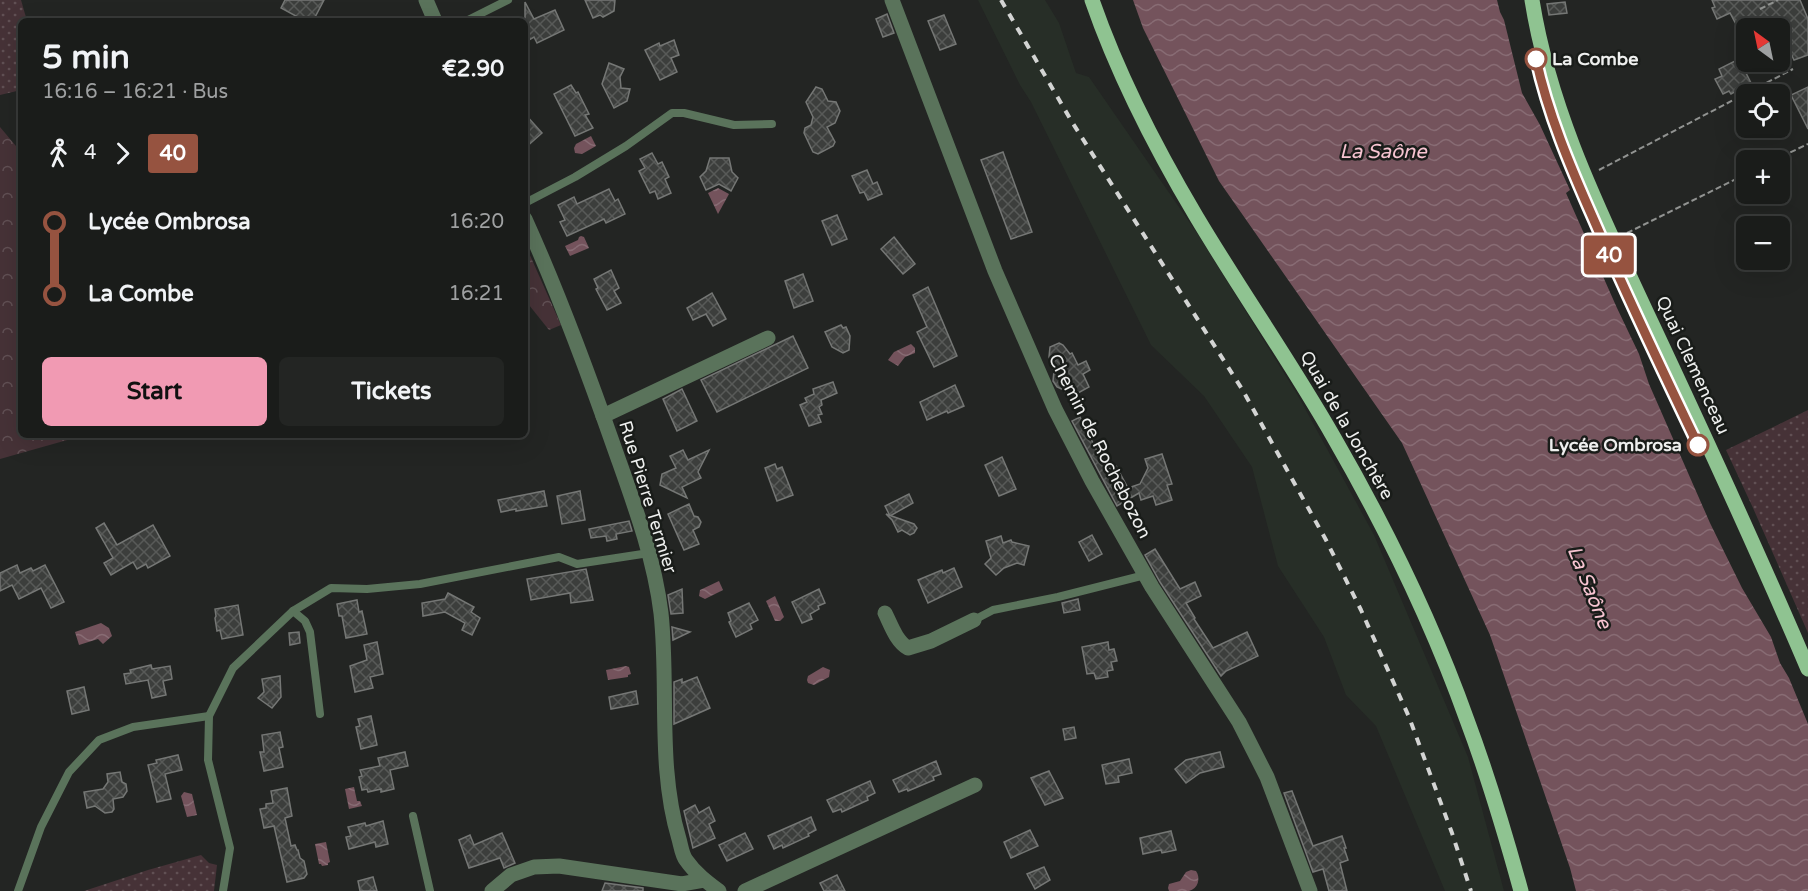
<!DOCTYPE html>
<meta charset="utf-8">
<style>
body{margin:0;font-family:"Varela Round",sans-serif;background:#232523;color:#f1f3f6;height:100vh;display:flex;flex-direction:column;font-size:22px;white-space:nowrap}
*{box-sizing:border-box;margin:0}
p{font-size:20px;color:#9fa1a2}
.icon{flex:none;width:33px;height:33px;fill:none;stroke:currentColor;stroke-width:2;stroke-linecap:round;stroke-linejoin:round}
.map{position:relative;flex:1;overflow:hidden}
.panel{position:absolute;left:18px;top:18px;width:510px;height:420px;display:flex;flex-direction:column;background:#1a1c1a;border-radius:9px;box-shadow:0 6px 24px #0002,0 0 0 2px #383a39}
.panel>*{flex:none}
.badge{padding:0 12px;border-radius:4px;font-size:21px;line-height:39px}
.needle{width:39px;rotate:327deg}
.tools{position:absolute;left:1736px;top:18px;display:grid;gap:12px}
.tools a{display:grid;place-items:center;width:54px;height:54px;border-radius:9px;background:#1a1c1a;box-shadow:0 6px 24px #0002,0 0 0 2px #383a39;font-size:30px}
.map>.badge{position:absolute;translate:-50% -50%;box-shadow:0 0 0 3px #fff}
.legs{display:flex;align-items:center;gap:9px;height:66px;padding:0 24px;font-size:20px}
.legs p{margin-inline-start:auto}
.head{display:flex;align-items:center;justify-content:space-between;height:102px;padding:0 24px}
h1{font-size:33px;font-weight:700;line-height:45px}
.action{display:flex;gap:12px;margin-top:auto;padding:12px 24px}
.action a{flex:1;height:69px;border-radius:9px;background:#f19ab3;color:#111;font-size:24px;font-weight:700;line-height:69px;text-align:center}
.action a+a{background:#232523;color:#f1f3f6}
ul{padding:0 24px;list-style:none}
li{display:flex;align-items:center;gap:21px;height:72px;font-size:22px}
li i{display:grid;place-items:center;width:9px;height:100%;margin:0 8px;background:currentColor}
li i::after{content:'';width:15px;height:15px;margin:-8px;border:4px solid;border-radius:50%;background:#1a1c1a}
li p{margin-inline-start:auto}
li:first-child i{background:linear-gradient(#0000 50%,currentColor 0)}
li:last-child i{background:linear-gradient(currentColor 50%,#0000 0)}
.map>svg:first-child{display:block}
.built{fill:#272e27}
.green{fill:url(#green-dots)}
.forest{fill:url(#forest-crowns)}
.water{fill:url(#water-waves)}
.building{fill:url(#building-cross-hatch);stroke:#757775;stroke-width:1.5}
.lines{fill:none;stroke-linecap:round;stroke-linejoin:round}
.path{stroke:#919391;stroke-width:2;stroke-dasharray:6 3;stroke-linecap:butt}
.service{stroke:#5a735b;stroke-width:8}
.minor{stroke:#5a735b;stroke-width:15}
.tertiary{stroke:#5a735b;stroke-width:15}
.primary{stroke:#8fc391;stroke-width:15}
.rail{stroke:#d3d4d3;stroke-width:4;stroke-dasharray:8 8;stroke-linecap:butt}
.line-1-casing{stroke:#fff;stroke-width:14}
.line-1{stroke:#965340;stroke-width:9}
.stop-1-dot{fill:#fff;stroke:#965340;stroke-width:3}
.labels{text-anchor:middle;stroke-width:5;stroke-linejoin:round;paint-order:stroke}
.stop-label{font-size:18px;font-weight:bold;fill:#eeefee;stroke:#191c19;text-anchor:start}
.street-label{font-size:18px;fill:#eeefee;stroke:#191c19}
.water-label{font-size:20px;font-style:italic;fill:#f7c4d1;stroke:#191c19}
</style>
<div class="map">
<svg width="1808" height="891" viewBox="0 0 1808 891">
<defs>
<pattern id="green-dots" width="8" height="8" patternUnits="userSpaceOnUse" patternTransform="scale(1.5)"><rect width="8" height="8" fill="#463237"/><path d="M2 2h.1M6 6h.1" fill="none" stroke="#615054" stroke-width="1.8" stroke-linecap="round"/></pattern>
<pattern id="forest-crowns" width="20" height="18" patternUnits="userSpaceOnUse" patternTransform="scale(1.5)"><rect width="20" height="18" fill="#463237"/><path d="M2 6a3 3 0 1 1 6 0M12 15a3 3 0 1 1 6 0" fill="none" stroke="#615054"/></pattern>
<pattern id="water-waves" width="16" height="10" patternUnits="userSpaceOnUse" patternTransform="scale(1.5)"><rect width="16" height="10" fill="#74535c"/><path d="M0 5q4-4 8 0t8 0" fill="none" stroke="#886c74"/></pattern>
<pattern id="building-cross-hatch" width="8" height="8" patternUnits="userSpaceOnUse" patternTransform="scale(1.5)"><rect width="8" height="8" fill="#3c3e3c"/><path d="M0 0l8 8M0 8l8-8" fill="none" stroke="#585a58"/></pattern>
</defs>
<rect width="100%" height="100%" fill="#232523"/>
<polygon class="built" points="978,0 1045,0 1059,23 1076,73 1089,77 1199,236 1297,394 1374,535 1468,757 1504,891 1445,891 1376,726 1346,695 1324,637 1278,566 1252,467 1204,396 1151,345 1031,102 1020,85"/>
<g class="green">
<polygon points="0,0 21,0 27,21 21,21 21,90 0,95"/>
<polygon points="1808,410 1808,633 1753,508 1726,450"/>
<polygon points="201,855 209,863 217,865 214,891 84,891 148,870"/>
</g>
<g class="forest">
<polygon points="0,127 21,152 21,435 85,435 0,459"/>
<polygon points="525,244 561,325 549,330 525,300"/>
</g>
<g class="water">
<polygon points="1133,0 1497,0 1500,12 1504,20 1522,93 1540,125 1570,190 1566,193 1617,308 1639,354 1649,384 1710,523 1742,588 1771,637 1780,663 1789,678 1808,724 1808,891 1576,891 1570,868 1490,635 1402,443 1219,181 1143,28"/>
<polygon points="591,136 596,146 582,154 575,153 574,148 576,144"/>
<polygon points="718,188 729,194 718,214 708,193"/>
<polygon points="581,236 584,237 589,248 570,256 565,246 578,240 579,237"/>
<polygon points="911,344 915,348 915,353 905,357 898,366 888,360 894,352"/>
<polygon points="719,581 723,590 705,599 699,596 700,590"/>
<polygon points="775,596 784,617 780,621 775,621 766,601"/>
<polygon points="101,623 109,628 112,636 103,644 98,639 79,645 75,632"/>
<polygon points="626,666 629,667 631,674 628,675 628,677 608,680 606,670"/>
<polygon points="823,667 830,670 829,677 814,685 808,683 807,680 808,676"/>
<polygon points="354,787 357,801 360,801 362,806 349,809 345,789"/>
<polygon points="184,792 192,794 197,815 187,817 181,796"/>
<polygon points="326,842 330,862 328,863 328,865 322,866 321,864 319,864 315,844"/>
<path d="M 1191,870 L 1196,871 C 1201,878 1198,889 1189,891 C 1183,891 1175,891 1169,891 L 1168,888 L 1169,884 L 1180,881 L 1186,872 Z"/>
</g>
<g class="building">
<polygon points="285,0 324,0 313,21 305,21 281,8"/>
<polygon points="585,0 615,0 614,11 603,17 600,15 593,18"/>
<polygon points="1712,0 1800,0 1808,19 1808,55 1794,60 1779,28 1773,28 1769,21 1754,28 1738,28 1730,13 1717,19 1712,8 1715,7"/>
<polygon points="525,2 534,19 555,10 564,30 537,43 534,37 529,40 525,33"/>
<polygon points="1565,2 1567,13 1549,15 1547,4"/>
<polygon points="887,14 894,33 883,37 876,19"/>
<polygon points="944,15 956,44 940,50 928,21"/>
<polygon points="674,40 679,55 671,58 677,72 660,80 645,50 659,43 660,46"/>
<polygon points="1739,59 1753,87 1740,94 1738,90 1731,94 1729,91 1723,94 1715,79 1722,76 1719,69"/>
<polygon points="609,63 624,69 620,77 621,88 630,89 627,101 614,108 602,84"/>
<polygon points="571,85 576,93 578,92 589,114 585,115 593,128 575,136 554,94"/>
<polygon points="816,87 822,89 828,101 836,102 840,111 835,123 827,127 835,142 833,146 818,154 813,152 804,133 805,128 811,125 813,117 806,102"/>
<polygon points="1808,87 1808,129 1791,95"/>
<polygon points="525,114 542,133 525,148"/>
<polygon points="1003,152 1032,232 1011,239 981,160"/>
<polygon points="652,153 658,164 662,162 669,177 665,179 671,193 658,199 655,191 650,193 639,171 645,168 640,159"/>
<polygon points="710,158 729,158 732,172 738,178 731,191 719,184 706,190 700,177 706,171"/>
<polygon points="867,170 873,184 877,182 882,194 868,200 864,192 860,193 852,176"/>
<polygon points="609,189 615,201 618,199 625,214 606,223 604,219 567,236 560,222 565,220 558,205 574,197 577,204"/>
<polygon points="837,215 847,239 832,245 822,221"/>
<polygon points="894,237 915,264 903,274 881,249"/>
<polygon points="611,270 619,288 614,291 621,303 607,310 596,289 598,288 594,279"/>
<polygon points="803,274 813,301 794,308 785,281"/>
<polygon points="928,287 957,356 934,367 917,332 927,327 913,295"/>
<polygon points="712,293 726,319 713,326 706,314 693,320 687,308"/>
<polygon points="841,325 843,328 846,327 850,336 849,350 843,353 832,347 825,332"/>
<polygon points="793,336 808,368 717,412 701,380"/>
<polygon points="1059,343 1063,345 1070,354 1072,353 1078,365 1086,361 1090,370 1083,374 1089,387 1069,398 1064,390 1057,387 1053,381 1054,371 1049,357 1050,347"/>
<polygon points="833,382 837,393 821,400 822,405 819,407 822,414 818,415 821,422 809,426 800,405 807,402 805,398 814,394 813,389"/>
<polygon points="955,385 964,406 948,413 947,411 927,420 920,402"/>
<polygon points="682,389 697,421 677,431 663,399"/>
<polygon points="1080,417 1101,459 1103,458 1109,469 1116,466 1128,488 1140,484 1148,468 1145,459 1162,454 1172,484 1167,485 1172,500 1156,505 1153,496 1141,500 1139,493 1117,506 1072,421"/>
<polygon points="683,450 688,460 709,450 698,472 701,478 682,487 687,498 660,485 662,474 676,468 670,456"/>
<polygon points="1002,457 1016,489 999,496 985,465"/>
<polygon points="775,464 777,469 782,467 793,495 777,501 765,468"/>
<polygon points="544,491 547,506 516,511 516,509 501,512 498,500"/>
<polygon points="580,491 585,520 562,524 557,496"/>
<polygon points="909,494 913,503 890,516 885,506"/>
<polygon points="689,504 694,516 698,517 701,522 699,527 693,530 699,544 684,550 668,514"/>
<polygon points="886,514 914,524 917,528 914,533 910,535 902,530 898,532 892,520"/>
<polygon points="629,521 632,531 616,534 617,539 607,541 606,536 591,538 589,529"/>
<polygon points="104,523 117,545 153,525 170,556 148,568 146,564 137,569 133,562 111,575 104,563 113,558 96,528"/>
<polygon points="1092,535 1102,554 1089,561 1079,542"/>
<polygon points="1001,536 1003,543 1011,540 1012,542 1029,546 1024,565 1017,563 1004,568 996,575 985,564 991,558 986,541"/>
<polygon points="1155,549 1180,589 1195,582 1201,596 1186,603 1195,618 1194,619 1213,648 1247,632 1258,656 1226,671 1221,676 1160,582 1145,555"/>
<polygon points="17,565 20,573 31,568 33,571 45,565 64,602 51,608 41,588 19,599 12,585 0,591 0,573"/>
<polygon points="954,568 962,587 928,603 918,580 942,570 943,573"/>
<polygon points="586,569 593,600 571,603 570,593 531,600 527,579"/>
<polygon points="682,589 683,613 671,614 668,595"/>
<polygon points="819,589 825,603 818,606 819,609 810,614 812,619 802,623 792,602"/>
<polygon points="448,593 474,607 471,612 480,618 472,635 462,630 465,623 445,612 423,616 422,603 445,599"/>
<polygon points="1078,599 1080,610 1064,613 1062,603"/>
<polygon points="357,600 359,612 362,611 367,634 346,638 342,616 339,616 337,604"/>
<polygon points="749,603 758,620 750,624 752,629 736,637 729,622 731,621 728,613"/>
<polygon points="238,605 243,635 222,639 220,630 217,631 215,618 216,616 215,609"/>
<polygon points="672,627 690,632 673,640"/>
<polygon points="299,632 300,643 290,645 289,633"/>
<polygon points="377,642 383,674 370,677 373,688 355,692 350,666 367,660 364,645"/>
<polygon points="1108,642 1109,650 1114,649 1117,661 1111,662 1113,670 1107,671 1108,677 1096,679 1094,673 1087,674 1082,647"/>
<polygon points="151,665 152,669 170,666 172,679 163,681 166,695 152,698 148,680 126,684 124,674 131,673 130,670"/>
<polygon points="280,676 281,697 272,708 258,698 264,692 262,679"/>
<polygon points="697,677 710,708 674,724 674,682 682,679 682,683"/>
<polygon points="84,687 89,710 72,714 67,691"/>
<polygon points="636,691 638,704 611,709 609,697"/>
<polygon points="371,716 377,745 361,749 356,727 360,726 358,719"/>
<polygon points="1074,727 1076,738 1065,740 1063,729"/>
<polygon points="280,732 283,747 279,748 283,767 264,771 260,752 264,752 262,735"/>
<polygon points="405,752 408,766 390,770 394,789 381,792 381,789 368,792 367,789 362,790 359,777 362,776 360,770 380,766 378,758"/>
<polygon points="1220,752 1224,767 1200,773 1186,783 1175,769 1186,760"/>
<polygon points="178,755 182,770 165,774 171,799 157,802 148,765 157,763 156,760"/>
<polygon points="1129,759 1132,773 1118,776 1119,782 1106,784 1102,765"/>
<polygon points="936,761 941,774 933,777 934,780 908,791 907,789 899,792 893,780"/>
<polygon points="1049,771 1063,798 1045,805 1031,778"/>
<polygon points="120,772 122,782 126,784 127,791 123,797 113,799 114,809 112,812 105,813 95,806 87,808 84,792 103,789 108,782 107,774"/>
<polygon points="870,781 875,793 867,797 868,800 842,812 841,809 833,812 827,800"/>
<polygon points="287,788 292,816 285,818 291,846 295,845 297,850 298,850 300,858 304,861 307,874 304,878 287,882 274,826 264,828 260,809 266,808 266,804 273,803 271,791"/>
<polygon points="1292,791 1313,846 1342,836 1346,848 1344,848 1348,860 1340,863 1347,891 1329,891 1323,869 1313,872 1284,793"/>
<polygon points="695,805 699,813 709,807 715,821 709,824 715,838 693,848 684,811"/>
<polygon points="811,817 816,830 808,834 809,836 783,848 782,845 774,849 768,836"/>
<polygon points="383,821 388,844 376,847 375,842 349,849 346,837 351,836 348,827 365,823 366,826"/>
<polygon points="1030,830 1038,846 1011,858 1004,842"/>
<polygon points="1171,831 1176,850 1162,853 1161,850 1143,854 1140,838"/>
<polygon points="502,833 515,863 504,868 500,858 469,868 459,840 470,835 474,845"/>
<polygon points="745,833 753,849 727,861 719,845"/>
<polygon points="1044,867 1050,880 1035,889 1027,874"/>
<polygon points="837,875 845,891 824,891 820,883"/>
<polygon points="373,877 377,891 360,891 358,881"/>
<polygon points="605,883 643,888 643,891 602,891"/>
</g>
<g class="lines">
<g class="path">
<polyline points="1760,9 1778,0"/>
<polyline points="1774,160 1808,144"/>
<polyline points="1599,170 1793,69"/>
<polyline points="1627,233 1746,174"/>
</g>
<g class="service">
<polyline points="466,21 508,0"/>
<polyline points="525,203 575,177 626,146 672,113 684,113 734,125 772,124"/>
<polyline points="293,611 331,588 367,589 420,584 559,557 577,564 649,553"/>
<polyline points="974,620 993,610 1058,597 1145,575"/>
<polyline points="413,816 430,891"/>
<polyline points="18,891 41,827 69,772 99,740 133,727 209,716"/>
<polyline points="223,891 230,848 208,760 209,716 233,668 293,611 305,621 310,632 320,714"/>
</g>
<g class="minor">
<polyline points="892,0 995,271 1055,409 1092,481 1152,587 1239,722 1267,777 1310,891"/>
<polyline points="603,416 768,338"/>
<path d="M 885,613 C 891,625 896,641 908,648 L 931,641 L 974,620"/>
<polyline points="492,891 511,875 534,867 559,866 682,884 704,880"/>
<polyline points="745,891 975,785"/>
</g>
<g class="tertiary">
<polyline points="426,0 435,21"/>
<path d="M 525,219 C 559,294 587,370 614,447 C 633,501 654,556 661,613 C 669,688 657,766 679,839 C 681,846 682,855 686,860 C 695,873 707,882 719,891"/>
</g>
<g class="primary">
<path d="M 1092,0 C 1118,75 1155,147 1196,216 C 1240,290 1290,361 1333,436 C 1385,526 1432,622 1467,720 C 1488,776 1505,833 1521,891"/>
<path d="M 1532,0 C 1550,114 1603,218 1651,322 C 1705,437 1758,552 1808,669"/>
</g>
<polyline class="rail" points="1001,0 1072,122 1242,389 1326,540 1361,610 1409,717 1452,833 1471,891"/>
</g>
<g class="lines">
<g class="line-1-casing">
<path id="line-1" d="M 1536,59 C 1548,114 1570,166 1593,218 C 1626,294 1662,370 1698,445"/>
</g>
<use href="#line-1" class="line-1"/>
</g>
<g class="stop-1-dot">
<circle cx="1536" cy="59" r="10"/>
<circle cx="1698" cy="445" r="10"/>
</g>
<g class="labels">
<g class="stop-label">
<text x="1552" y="65">La Combe</text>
<text x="1682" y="451" text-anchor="end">Lycée Ombrosa</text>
</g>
<g class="street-label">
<text transform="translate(1693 365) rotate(65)" y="6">Quai Clemenceau</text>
<text transform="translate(1347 425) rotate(60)" y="6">Quai de la Jonchère</text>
<text transform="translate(1100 446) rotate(63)" y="6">Chemin de Rochebozon</text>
<text transform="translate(648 497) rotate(73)" y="6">Rue Pierre Termier</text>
</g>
<g class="water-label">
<text x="1383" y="158">La Saône</text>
<text transform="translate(1590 587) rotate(68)" y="7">La Saône</text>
</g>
</g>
</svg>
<div class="tools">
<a><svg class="needle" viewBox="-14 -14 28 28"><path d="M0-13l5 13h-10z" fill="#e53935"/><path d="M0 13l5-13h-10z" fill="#9fa1a2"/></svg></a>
<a><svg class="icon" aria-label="locate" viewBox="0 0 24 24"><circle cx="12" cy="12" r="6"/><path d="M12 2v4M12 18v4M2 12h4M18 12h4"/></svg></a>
<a>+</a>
<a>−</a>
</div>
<b class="badge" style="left:1609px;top:255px;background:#965340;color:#fff">40</b>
<section class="panel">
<div class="head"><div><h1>5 min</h1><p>16:16 – 16:21 · Bus</p></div><b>€2.90</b></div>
<div class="legs"><svg class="icon" aria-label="walk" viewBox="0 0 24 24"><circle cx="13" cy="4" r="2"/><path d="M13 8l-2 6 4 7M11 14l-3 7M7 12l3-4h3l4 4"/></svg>4<svg class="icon" aria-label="forward" viewBox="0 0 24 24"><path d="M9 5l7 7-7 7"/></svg><b class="badge" style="background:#965340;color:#fff">40</b></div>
<ul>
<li><i style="color:#965340"></i><b>Lycée Ombrosa</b><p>16:20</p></li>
<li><i style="color:#965340"></i><b>La Combe</b><p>16:21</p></li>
</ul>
<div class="action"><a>Start</a><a>Tickets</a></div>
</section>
</div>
